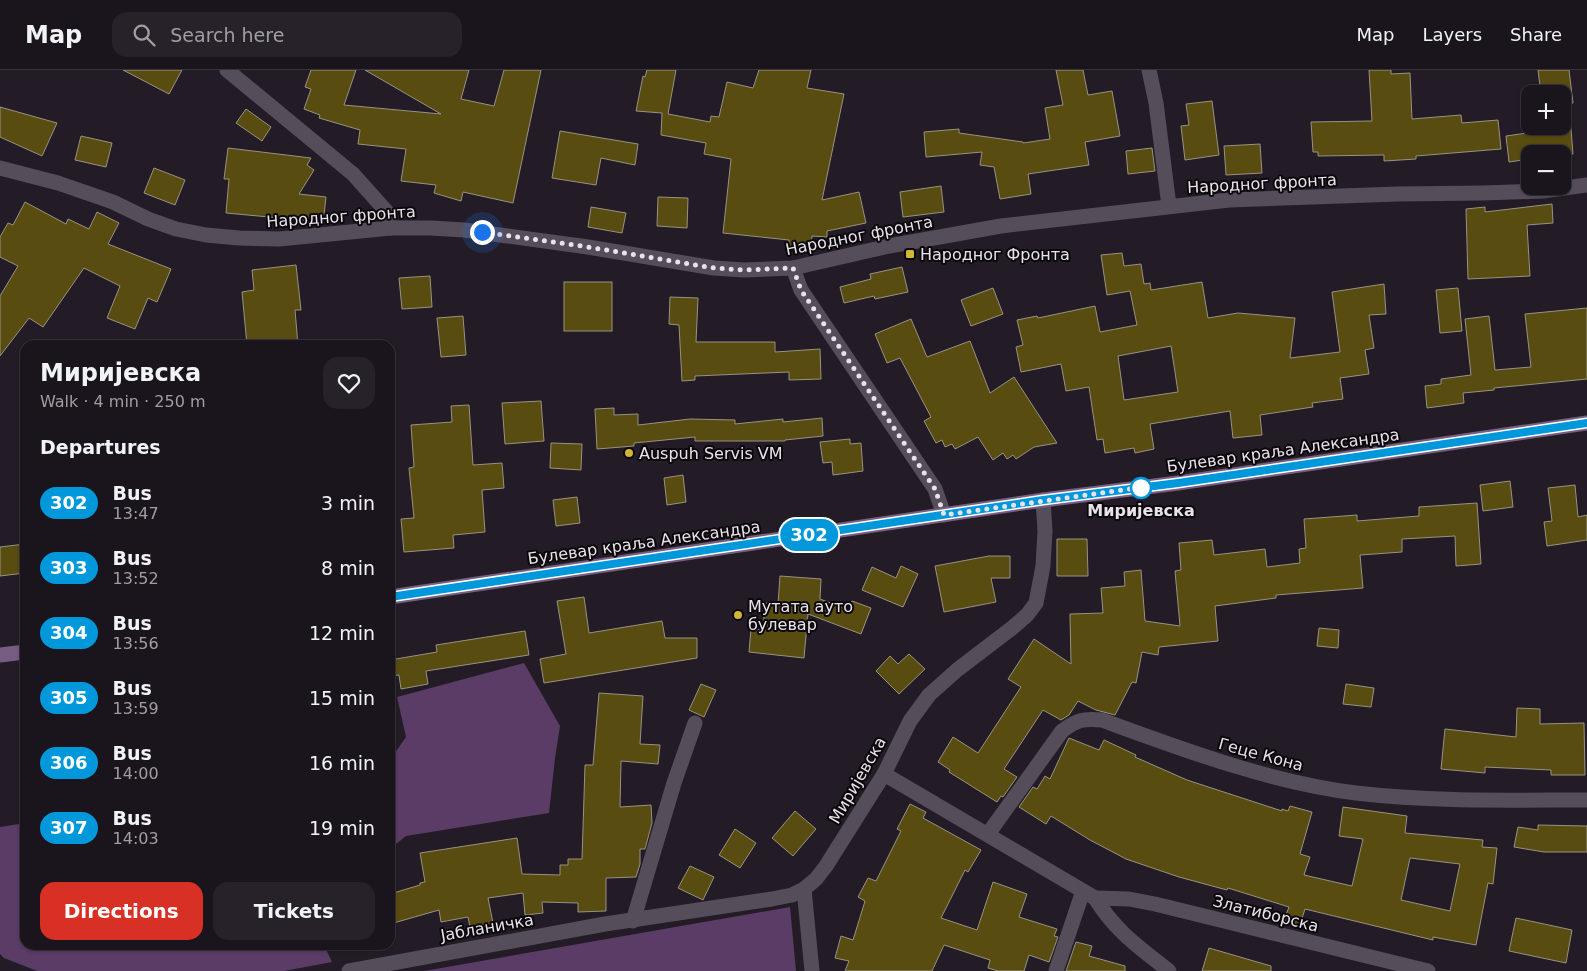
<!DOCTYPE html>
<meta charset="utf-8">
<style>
body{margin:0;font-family:"DejaVu Sans",sans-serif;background:#272229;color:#f1f3f6;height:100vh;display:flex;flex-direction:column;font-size:19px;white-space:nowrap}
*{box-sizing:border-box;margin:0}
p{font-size:16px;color:#9f9fa3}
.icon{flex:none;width:28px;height:28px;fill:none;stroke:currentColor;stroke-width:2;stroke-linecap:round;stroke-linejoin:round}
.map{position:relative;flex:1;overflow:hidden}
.details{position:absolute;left:20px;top:270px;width:375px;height:610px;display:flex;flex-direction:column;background:#1a151c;border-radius:15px;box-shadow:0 1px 4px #0004,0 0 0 1px #38343b}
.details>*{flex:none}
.badge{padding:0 10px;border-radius:16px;font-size:18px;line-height:32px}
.buttons{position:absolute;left:1521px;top:15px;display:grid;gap:10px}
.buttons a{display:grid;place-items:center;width:50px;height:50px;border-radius:10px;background:#1a151c;box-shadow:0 1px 4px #0004,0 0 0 1px #38343b;font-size:25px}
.you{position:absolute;width:25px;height:25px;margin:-12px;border:4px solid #fff;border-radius:50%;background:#1a73e8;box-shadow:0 0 0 8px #1a73e833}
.map>.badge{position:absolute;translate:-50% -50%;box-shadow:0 0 0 2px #fff}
h2{padding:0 20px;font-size:19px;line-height:45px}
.round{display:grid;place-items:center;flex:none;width:52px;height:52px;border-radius:15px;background:#272229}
.overview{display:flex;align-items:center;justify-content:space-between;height:85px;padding:0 20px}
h1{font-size:24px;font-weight:700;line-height:38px}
.action{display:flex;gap:10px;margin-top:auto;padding:10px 20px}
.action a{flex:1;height:58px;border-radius:15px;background:#d93025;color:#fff;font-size:20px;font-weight:700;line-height:58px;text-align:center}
.action a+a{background:#272229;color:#f1f3f6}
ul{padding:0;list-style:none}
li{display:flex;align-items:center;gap:15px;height:65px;padding:0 20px}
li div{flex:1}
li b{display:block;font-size:19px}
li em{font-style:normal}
li .badge{min-width:55px;font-weight:700;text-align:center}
header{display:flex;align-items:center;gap:30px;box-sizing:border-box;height:70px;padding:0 25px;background:#1a151c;border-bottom:1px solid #38343b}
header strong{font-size:24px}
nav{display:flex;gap:28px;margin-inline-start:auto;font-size:18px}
.search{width:350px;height:45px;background:#272229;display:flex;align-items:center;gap:12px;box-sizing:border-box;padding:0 18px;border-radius:15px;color:#9f9fa3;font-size:19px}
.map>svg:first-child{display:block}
.forest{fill:#5a3c66}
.building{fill:#594c10;stroke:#979384;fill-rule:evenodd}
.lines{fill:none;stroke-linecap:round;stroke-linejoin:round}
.street{stroke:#554d59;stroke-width:15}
.secondary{stroke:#775d82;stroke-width:15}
.line-casing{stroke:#fff;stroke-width:11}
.line{stroke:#0098da;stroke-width:8}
.walk{stroke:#e8e3ea;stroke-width:5;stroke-dasharray:0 9}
.poi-dot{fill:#d2b735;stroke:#0b080c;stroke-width:2}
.stop-dot{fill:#fff;stroke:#0098da;stroke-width:2.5}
.labels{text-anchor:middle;stroke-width:4;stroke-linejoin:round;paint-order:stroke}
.street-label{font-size:16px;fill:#e8e3ea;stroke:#0b080c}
.poi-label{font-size:16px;fill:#e8e3ea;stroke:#0b080c;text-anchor:start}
.stop-label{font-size:16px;font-weight:bold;fill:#e8e3ea;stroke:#0b080c}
</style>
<header>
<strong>Map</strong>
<div class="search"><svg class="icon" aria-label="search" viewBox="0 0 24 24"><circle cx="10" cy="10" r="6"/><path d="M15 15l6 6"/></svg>Search here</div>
<nav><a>Map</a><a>Layers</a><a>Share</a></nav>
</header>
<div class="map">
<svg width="1587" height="901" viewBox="0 0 1587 901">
<rect width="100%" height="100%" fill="#231c26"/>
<g class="forest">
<polygon points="524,593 560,656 555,688 549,743 406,766 390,779 390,690 406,667 397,627"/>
<polygon points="25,753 25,875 324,875 332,892 284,901 37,901 4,888 0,884 0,757"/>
<polygon points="790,837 796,901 424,901"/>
</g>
<g class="building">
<polygon points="123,0 182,0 169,24"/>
<polygon points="311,0 356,0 344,35 441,44 365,0 469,0 461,29 494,36 504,0 541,0 513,133 463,122 461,131 434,123 436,115 401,111 406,79 358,74 360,60 319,48 320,45 304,39 311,19 305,17"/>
<polygon points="647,0 676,0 668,44 710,52 711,46 719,47 727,12 753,18 759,0 811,0 807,18 844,24 822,130 859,122 866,153 827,161 827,167 812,166 811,178 789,176 789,170 723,163 731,89 704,84 706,73 661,65 662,43 636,41 643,6 645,7"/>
<polygon points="1056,0 1083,0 1088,25 1112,21 1120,66 1085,72 1089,95 1028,104 1031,124 1000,129 994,97 980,95 982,82 926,87 924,62 959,59 959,63 1023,72 1023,73 1050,69 1045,38 1063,35"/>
<polygon points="1369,0 1391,0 1391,4 1410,3 1412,49 1461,45 1462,53 1498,50 1501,79 1416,86 1416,89 1384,91 1384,85 1318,86 1318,82 1313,82 1311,52 1372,51"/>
<polygon points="1538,0 1569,0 1573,33 1569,34 1573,84 1562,85 1562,84 1530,84 1530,89 1509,92 1506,66 1548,60 1547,56 1562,56 1562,24 1541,24"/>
<polygon points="1212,31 1219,85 1185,90 1181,56 1189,55 1186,34"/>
<polygon points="0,37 57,53 42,86 0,67"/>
<polygon points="246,39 271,57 262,71 236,53"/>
<polygon points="560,61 638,74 635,95 601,88 596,115 552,108"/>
<polygon points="81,66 112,73 106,97 75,90"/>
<polygon points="1260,74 1262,103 1226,105 1224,76"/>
<polygon points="228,78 311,88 307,95 314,100 299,124 326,127 324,145 313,144 312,151 226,143 229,109 224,109"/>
<polygon points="1152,78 1155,101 1128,104 1126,81"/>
<polygon points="154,98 185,110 175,135 144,123"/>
<polygon points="941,116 944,142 903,147 900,122"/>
<polygon points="658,127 688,128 687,158 657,156"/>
<polygon points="25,132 66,154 68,149 89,159 97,142 119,153 108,174 171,199 157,232 148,228 135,259 107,248 120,216 84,198 43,257 29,248 0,286 0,226 18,196 0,187 0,167 8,153 13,155"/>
<polygon points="1552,134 1553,153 1527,155 1530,206 1468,209 1466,139 1485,137 1485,142"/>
<polygon points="591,137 626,143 622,163 588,157"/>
<path d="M 1122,183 L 1124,196 L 1141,194 L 1144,214 L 1150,213 L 1151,220 L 1202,212 L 1208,248 L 1238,243 L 1295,248 L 1290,288 L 1340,282 L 1332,222 L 1384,214 L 1386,244 L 1369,245 L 1374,278 L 1365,280 L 1369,304 L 1340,308 L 1343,329 L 1312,333 L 1313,337 L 1260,345 L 1262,365 L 1233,368 L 1230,341 L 1150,354 L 1154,379 L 1135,383 L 1134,378 L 1105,383 L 1103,369 L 1097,370 L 1089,317 L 1066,321 L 1061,294 L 1021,302 L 1016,277 L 1023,275 L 1017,250 L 1037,246 L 1038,248 L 1095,236 L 1100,262 L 1137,255 L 1130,221 L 1107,225 L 1101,185 ZM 1171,276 L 1178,322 L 1124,330 L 1118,286 Z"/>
<polygon points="296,195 301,240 295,240 298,275 247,275 242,222 254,220 252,200"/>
<polygon points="902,197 908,222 875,229 874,226 844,233 840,217 871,209 870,204"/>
<polygon points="430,206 432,237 402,239 399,208"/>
<rect x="564" y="212" width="48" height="49"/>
<polygon points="993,218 1003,244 971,256 961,230"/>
<polygon points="1458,218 1462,261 1440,263 1436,220"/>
<polygon points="670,227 698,228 696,272 775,272 775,282 820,279 821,309 789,310 789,302 695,306 695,310 682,311 679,255 669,254"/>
<polygon points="1587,238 1587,309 1494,318 1494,320 1463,323 1464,333 1427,338 1425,316 1441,314 1441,309 1471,305 1465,249 1489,246 1495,300 1531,297 1525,244"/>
<polygon points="463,246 466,285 441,287 437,248"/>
<polygon points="911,249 927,287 970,271 990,323 1014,307 1057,373 1034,377 1016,389 1013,385 1007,389 1003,383 993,390 978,367 955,379 952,374 945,377 942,370 936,373 924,351 931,347 900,288 887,293 875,264"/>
<polygon points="541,331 544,371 505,374 502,333"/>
<polygon points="469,335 473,395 502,393 504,418 482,420 485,462 453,465 454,478 404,482 401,449 414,448 409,398 414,397 411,355 452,352 451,336"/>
<polygon points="614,338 614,345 638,344 638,355 690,349 735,350 735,354 783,349 783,352 822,348 823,366 785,370 785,371 695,371 695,367 634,373 634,376 597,379 595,339"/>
<polygon points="850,369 850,374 861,373 863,401 833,405 832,392 823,393 820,372"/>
<polygon points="551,373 582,374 581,400 550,398"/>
<polygon points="683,405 686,432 667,435 664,408"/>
<polygon points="1510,411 1513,437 1483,441 1480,415"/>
<polygon points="1575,415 1578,447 1587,445 1587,470 1547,476 1544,452 1552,451 1548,418"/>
<polygon points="577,427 580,453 556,456 553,430"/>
<polygon points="1477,433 1481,494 1456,496 1455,466 1402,469 1402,482 1360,485 1363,518 1276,525 1276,528 1215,536 1218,571 1159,577 1158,585 1142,582 1136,613 1132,612 1115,645 1096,640 1078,631 1069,645 1061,650 1043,640 1004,699 1017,707 1003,727 1001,726 997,732 949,702 950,700 938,692 953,667 978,683 1021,617 1008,609 1034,569 1071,594 1070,544 1103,543 1101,518 1125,516 1124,502 1141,500 1145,551 1180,556 1175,501 1181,500 1179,473 1212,470 1214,485 1265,479 1267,497 1300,493 1299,479 1306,478 1304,449 1357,445 1357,451 1419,446 1419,437"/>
<polygon points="1057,469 1087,469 1088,506 1057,506"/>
<polygon points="25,474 25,503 0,506 0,477"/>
<polygon points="989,486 1010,486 1010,508 991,508 996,532 944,542 935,496"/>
<polygon points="901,496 918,504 903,537 862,520 872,497 896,508"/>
<polygon points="780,506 821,509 820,529 849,540 852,531 871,538 861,564 808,544 804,588 749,582 751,559 763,560 765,533 778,534"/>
<polygon points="584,527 589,563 662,551 665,568 697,568 697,588 544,613 540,589 566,584 557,531"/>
<polygon points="1319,558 1339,560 1338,578 1317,576"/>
<polygon points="525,561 529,585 426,601 428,614 401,619 399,605 390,606 390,590 437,582 436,575"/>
<polygon points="909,584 925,599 899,624 876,601 890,586 898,594"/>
<polygon points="701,614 716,620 704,647 689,640"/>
<polygon points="1346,614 1374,618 1371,637 1343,634"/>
<polygon points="599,623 643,626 640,674 660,675 658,694 621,691 620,737 651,735 652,753 645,779 640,779 640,794 636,807 606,808 606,841 578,842 578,833 542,832 543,843 525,845 523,823 488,828 493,853 470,857 468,847 441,852 439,840 390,854 390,824 420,815 420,813 425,812 420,783 517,768 522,804 560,805 560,795 568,795 568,789 582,789 585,695 593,695"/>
<polygon points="1517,638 1540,639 1540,654 1584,653 1585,705 1551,705 1551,700 1485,697 1485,703 1441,699 1445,659 1516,667"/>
<path d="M 1069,668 L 1099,680 L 1104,670 L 1136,685 L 1135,687 L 1187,710 L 1282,741 L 1282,739 L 1288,741 L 1290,736 L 1312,742 L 1300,784 L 1310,787 L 1304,805 L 1352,816 L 1363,769 L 1339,766 L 1343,737 L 1407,746 L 1405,763 L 1483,770 L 1482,777 L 1497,778 L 1493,814 L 1488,813 L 1476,875 L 1433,867 L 1433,870 L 1305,839 L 1300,855 L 1284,850 L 1289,837 L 1228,818 L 1227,820 L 1179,807 L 1126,789 L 1090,770 L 1051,746 L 1046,754 L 1019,737 L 1033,717 L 1037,719 L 1045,706 L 1050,709 ZM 1410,788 L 1460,794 L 1450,841 L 1401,830 Z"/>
<polygon points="910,734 926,742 923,748 981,780 968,802 965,800 941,848 977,860 993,812 1027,824 1019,847 1057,859 1054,866 1058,867 1049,892 1029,885 1024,901 998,901 988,898 990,890 944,875 932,901 845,901 849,891 835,888 841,866 853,870 865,831 858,827 868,808 876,811 901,761 897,759"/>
<polygon points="795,741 816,759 793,786 772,768"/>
<polygon points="1538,755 1587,756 1587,782 1544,782 1514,777 1518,757 1538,760"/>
<polygon points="735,759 756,773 740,798 719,785"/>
<polygon points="690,796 714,807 703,830 678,818"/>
<polygon points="1516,848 1572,860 1566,893 1509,881"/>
<polygon points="1076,872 1092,876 1089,886 1125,896 1125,901 1066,901"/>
<polygon points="1209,878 1271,896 1271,901 1202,901"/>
</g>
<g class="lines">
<g class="street">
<polyline points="227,0 353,104 387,142 391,158"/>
<polyline points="1149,0 1156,33 1169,136"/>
<polyline points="0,98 58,113 113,132 148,149 176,159 206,165 239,168 279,169 391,158 431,158 464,160 588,177 714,198 744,200 793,198 889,176 1001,156 1229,130 1398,124 1483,123 1543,121 1587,115"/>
<polyline points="793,198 801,220 935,419 944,445"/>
<path d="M 884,704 L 1095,828 C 1116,862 1139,877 1169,901"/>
<path d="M 988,764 L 1062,661 C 1077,650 1083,648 1102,650 C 1184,680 1269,712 1356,723 C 1433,732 1510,730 1587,730"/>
<polyline points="1095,828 1129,829 1155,834 1428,901"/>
<polyline points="633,851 674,713 695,653"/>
<polyline points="349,901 605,854 772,829 792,825 804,819"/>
<polyline points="812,901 804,819 816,809 826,796 884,704 910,651 929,625 957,600 1012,558 1027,545 1036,533 1043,496 1045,461 1043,430"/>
<polyline points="1056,901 1083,821"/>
</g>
<g class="secondary">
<polyline points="390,527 1043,430 1178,413 1587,353"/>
<polyline points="0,585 25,582"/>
</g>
</g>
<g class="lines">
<g class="line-casing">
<polyline id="line" points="390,527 1043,430 1178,413 1587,353"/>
</g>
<use href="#line" class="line"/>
<polyline class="walk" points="482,162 588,177 714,198 744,200 793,198 801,220 935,419 944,445 1144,417 1141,418"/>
</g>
<g class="poi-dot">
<rect x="905" y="179" width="10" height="10" rx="2.5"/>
<circle cx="629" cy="383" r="5"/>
<circle cx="738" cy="545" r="5"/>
</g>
<circle class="stop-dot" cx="1141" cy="418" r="10"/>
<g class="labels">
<g class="street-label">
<text transform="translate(1262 113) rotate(-3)" y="6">Народног фронта</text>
<text transform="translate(341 146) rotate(-4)" y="6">Народног фронта</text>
<text transform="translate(859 165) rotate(-11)" y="6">Народног фронта</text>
<text transform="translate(1283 380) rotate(-8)" y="6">Булевар краља Александра</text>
<text transform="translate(644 472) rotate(-8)" y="6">Булевар краља Александра</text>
<text transform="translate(1261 684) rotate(15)" y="6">Геце Кона</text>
<text transform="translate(857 710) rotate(-60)" y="6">Миријевска</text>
<text transform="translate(1266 843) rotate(14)" y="6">Златиборска</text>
<text transform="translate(487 857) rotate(-10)" y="6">Јабланичка</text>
</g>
<g class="poi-label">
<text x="920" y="190">Народног Фронта</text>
<text x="639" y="389">Auspuh Servis VM</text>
<text x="748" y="542">Мутата ауто<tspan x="748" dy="18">булевар</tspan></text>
</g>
<g class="stop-label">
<text x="1141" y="446">Миријевска</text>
</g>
</g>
</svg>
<div class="buttons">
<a>+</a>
<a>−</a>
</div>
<div class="you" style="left:482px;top:162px"></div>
<b class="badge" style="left:809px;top:465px;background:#0098da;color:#fff">302</b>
<section class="details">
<div class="overview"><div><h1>Миријевска</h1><p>Walk · 4 min · 250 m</p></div><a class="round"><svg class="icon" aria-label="heart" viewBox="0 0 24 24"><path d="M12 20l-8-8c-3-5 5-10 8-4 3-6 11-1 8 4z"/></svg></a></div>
<h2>Departures</h2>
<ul>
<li><span class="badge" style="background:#0098da;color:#fff">302</span><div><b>Bus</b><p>13:47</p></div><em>3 min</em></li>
<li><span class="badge" style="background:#0098da;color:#fff">303</span><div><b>Bus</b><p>13:52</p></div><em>8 min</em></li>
<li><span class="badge" style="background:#0098da;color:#fff">304</span><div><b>Bus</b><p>13:56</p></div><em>12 min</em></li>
<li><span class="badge" style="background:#0098da;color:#fff">305</span><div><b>Bus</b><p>13:59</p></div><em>15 min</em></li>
<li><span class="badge" style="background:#0098da;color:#fff">306</span><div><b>Bus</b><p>14:00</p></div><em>16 min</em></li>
<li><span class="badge" style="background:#0098da;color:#fff">307</span><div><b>Bus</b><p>14:03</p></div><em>19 min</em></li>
</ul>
<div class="action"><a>Directions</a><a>Tickets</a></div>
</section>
</div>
